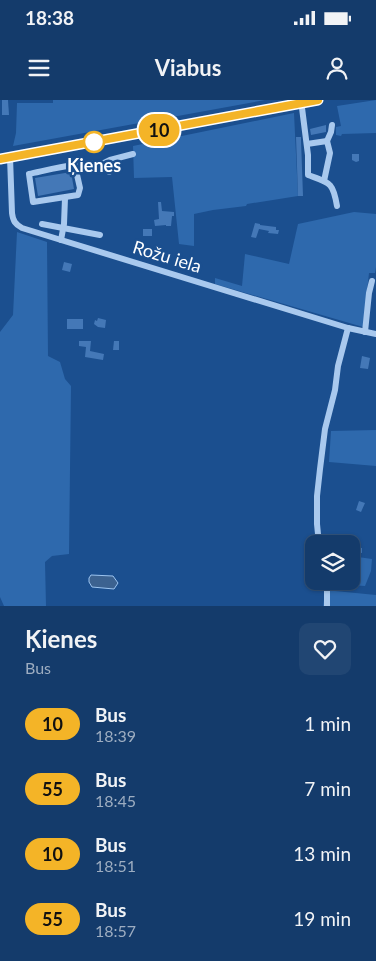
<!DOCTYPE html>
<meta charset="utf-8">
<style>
body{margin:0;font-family:Lato,sans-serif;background:#214673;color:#f1f3f6;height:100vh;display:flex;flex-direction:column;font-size:19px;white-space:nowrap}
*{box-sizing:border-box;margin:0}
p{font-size:16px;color:#9dadc1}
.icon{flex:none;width:28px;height:28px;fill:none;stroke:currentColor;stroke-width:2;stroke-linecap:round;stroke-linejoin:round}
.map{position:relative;height:506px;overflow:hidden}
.sheet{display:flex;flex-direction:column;background:#143b6b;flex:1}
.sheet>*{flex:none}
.badge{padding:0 10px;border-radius:16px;font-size:18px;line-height:32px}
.controls{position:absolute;left:305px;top:435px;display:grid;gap:10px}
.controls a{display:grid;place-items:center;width:55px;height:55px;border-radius:10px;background:#143b6b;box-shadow:0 1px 4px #0004,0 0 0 1px #33557e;font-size:25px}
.map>.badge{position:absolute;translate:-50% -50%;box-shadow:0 0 0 2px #fff}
.round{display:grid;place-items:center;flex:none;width:52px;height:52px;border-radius:10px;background:#214673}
.overview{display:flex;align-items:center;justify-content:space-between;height:85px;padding:0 25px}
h1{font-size:24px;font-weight:700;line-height:38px}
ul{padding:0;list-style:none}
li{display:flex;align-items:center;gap:15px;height:65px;padding:0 25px}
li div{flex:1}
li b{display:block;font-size:19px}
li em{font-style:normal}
li .badge{min-width:55px;font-weight:700;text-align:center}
.status{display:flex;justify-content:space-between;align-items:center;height:35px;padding:0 25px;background:#143b6b;direction:ltr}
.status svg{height:14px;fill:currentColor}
header{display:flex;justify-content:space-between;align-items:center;height:65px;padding:0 25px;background:#143b6b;font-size:22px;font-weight:700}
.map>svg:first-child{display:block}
.green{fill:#2e69ad}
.water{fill:#3c6290;stroke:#9cc4f0}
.building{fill:#4478b7}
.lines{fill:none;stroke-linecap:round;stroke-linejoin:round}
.minor{stroke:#a9c9ee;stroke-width:6}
.major{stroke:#f0f6ff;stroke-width:8}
.line-casing{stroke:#fff;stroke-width:11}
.line{stroke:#f4b427;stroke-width:8}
.stop-dot{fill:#fff;stroke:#f4b427;stroke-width:2.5}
.labels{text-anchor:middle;stroke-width:5;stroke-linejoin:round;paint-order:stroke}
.stop-label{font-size:18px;font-weight:bold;fill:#fff;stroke:#1b4f8f}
.street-label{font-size:18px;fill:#fff;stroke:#1b4f8f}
</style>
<div class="status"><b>18:38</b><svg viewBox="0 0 49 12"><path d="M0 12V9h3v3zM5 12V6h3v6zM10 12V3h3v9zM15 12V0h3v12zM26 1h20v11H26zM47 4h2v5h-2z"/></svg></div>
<header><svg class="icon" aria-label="menu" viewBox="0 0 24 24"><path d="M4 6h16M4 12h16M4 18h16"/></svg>Viabus<svg class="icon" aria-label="person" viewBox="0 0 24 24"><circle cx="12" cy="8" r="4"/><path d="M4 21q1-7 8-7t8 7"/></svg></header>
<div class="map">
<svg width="376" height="506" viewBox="0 0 376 506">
<rect width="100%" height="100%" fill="#1b4f8f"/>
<g class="green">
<polygon points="53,0 265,0 13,46 16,33 17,3 53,3"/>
<polygon points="376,0 376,33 342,34 341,36 336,35 336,27 341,26 337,6"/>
<polygon points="294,13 298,96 247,104 246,106 213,110 194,114 194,146 179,144 172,77 134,78 133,46"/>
<polygon points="354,112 376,114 376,167 375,173 369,173 363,227 215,184 215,178 242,186 245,154 289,164 298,124"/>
<polygon points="17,132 47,142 48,256 60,262 65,279 71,286 69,454 52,456 45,462 46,506 4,506 0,497 0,232 13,215"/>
<polygon points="376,330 376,366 329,362 331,331"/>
<polygon points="351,456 372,459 371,471 365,486 335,484 335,491 376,495 376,506 323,506 327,481 351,481"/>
</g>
<polygon class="water" points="91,475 113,476 118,483 114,489 92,487 89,482 89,478"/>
<g class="building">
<polygon points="2,0 8,0 9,15 2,15"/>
<polygon points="326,25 326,32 311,35 310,29"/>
<polygon points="296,37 301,37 301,40 303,96 298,96"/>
<polygon points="352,54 359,54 359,61 356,62 352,60"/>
<polygon points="71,72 74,89 38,96 35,78"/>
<polygon points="158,102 161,102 162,111 174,112 174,116 172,116 171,126 166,126 166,125 155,126 154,120 159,119"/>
<polygon points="255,123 260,124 260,125 276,127 276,130 279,130 278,134 268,133 269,131 259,129 256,138 251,137"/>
<rect x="143" y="129" width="9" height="7"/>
<polygon points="64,162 72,164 70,172 62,170"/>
<polygon points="98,218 106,220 105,228 98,227 94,224 95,220 97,221"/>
<rect x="67" y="219" width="16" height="10"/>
<polygon points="79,241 91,241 90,251 104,254 103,260 85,257 86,247 79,246"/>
<polygon points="114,241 119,241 119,250 113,250"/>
<polygon points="362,256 370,258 368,269 360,268"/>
<polygon points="359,401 365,403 361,412 356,410"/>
<polygon points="351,447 362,448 362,453 351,452"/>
</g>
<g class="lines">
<g class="minor">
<path d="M 301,0 L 308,55 L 308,75 C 330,83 333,82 337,106"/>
<polyline points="327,41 331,32 332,25"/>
<polyline points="307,44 327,41 330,53 324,81"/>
<path d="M 10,57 L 12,113 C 13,121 15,124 22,128 L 348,228 L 376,234"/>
<polyline points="102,64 110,60 133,54"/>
<path d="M 75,66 L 80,88 L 78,95 L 33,102 L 29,74 C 49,70 90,58 108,67 L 109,72"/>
<polyline points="42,124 100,135"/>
<polyline points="61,140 64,124 65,98"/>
<polyline points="365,232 369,193 372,181"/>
<polyline points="319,444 317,424 317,396 320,369 325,329 335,290 338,266 348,228"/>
<polyline points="327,506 327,481"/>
</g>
<polyline class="major" points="0,59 318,0"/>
</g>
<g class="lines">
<g class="line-casing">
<polyline id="line" points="0,59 318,0"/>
</g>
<use href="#line" class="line"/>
</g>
<circle class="stop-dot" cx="94" cy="42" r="10"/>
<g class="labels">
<g class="stop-label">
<text x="94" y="72">Ķienes</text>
</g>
<g class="street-label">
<text transform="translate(167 157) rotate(17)" y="6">Rožu iela</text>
</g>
</g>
</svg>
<div class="controls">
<a><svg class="icon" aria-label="layers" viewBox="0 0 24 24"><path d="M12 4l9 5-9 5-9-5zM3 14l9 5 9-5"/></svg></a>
</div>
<b class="badge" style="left:159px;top:30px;background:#f4b427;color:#111">10</b>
</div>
<section class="sheet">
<div class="overview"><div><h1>Ķienes</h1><p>Bus</p></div><a class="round"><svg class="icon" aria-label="heart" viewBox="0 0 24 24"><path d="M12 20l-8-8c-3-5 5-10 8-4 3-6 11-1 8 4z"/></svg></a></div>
<ul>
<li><span class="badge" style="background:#f4b427;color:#111">10</span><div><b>Bus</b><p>18:39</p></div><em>1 min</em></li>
<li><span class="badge" style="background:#f4b427;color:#111">55</span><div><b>Bus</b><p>18:45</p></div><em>7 min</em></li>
<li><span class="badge" style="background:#f4b427;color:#111">10</span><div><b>Bus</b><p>18:51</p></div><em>13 min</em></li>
<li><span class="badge" style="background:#f4b427;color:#111">55</span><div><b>Bus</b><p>18:57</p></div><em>19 min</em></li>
</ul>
</section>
